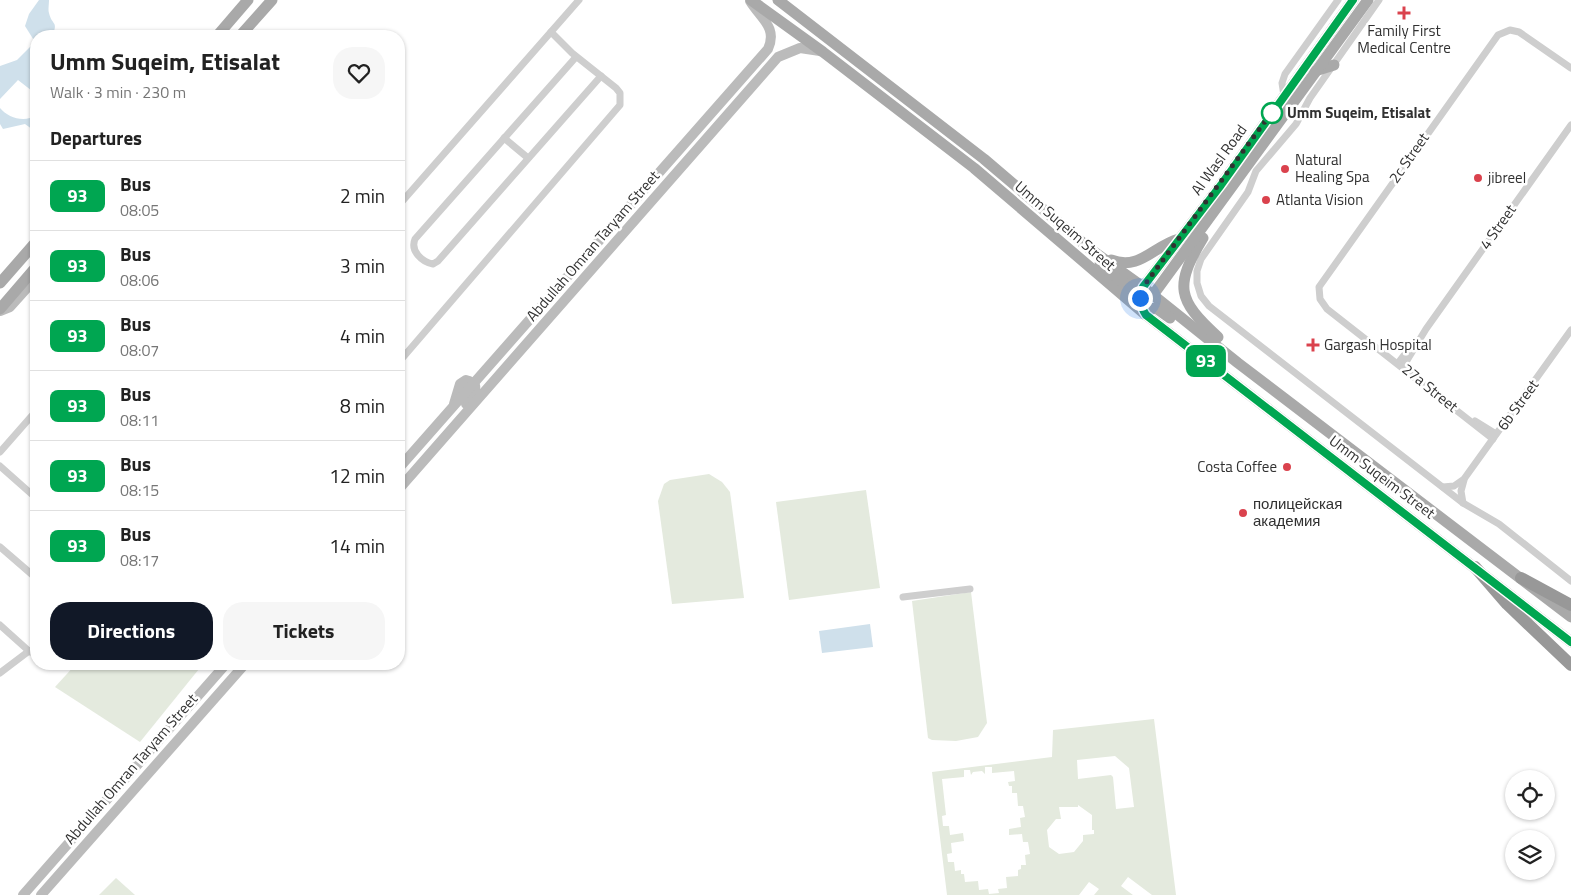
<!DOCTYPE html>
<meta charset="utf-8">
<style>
body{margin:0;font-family:"Titillium Web",sans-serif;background:#f6f6f6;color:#222;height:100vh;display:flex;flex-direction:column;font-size:19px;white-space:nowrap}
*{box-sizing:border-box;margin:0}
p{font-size:16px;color:#767676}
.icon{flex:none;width:28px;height:28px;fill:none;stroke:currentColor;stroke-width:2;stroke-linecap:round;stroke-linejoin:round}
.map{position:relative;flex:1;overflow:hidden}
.drawer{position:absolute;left:30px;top:30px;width:375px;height:640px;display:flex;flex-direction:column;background:#fff;border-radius:20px;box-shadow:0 1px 4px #0004}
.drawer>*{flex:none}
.badge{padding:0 10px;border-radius:8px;font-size:18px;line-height:32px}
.buttons{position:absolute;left:1505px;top:770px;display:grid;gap:10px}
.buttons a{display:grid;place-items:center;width:50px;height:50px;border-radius:50%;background:#fff;box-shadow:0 1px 4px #0004;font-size:25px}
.you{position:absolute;width:25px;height:25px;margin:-12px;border:4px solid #fff;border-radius:50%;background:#1a73e8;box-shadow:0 0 0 8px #1a73e833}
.map>.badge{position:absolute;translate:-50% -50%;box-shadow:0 0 0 2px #fff}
h2{padding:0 20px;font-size:19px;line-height:45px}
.round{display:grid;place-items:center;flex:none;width:52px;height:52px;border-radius:20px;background:#f6f6f6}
.summary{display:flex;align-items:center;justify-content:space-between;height:85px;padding:0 20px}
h1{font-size:24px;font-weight:700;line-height:38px}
.button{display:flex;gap:10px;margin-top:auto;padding:10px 20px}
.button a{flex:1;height:58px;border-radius:20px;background:#111827;color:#fff;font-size:20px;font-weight:700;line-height:58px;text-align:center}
.button a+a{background:#f6f6f6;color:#222}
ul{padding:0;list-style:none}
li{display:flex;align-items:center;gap:15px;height:70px;padding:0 20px;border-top:1px solid #e0e0e0}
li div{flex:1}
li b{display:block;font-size:19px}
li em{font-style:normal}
li .badge{min-width:55px;font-weight:700;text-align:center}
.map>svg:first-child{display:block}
.green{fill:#e4eade;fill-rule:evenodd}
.water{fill:#cfe0eb}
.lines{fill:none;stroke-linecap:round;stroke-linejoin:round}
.street{stroke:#cecece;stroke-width:7}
.secondary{stroke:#bbb;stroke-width:10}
.primary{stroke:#a9a9a9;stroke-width:11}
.highway{stroke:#989898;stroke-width:12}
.line-casing{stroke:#fff;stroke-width:11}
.line{stroke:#00a651;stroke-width:8}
.walk{stroke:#313131;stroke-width:5;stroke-dasharray:0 9}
.poi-dot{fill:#da424d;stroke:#fff;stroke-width:2}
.stop-dot{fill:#fff;stroke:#00a651;stroke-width:2.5}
.labels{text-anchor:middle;stroke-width:5;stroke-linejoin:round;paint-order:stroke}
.poi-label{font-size:15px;fill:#313131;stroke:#fff;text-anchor:start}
.stop-label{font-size:15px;font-weight:bold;fill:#313131;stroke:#fff;text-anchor:start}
.street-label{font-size:15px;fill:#313131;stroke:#fff}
</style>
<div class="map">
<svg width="1571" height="895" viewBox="0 0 1571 895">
<rect width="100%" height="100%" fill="#fff"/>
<g class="green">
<polygon points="709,474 722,482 730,492 744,598 672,604 658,501 664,484 670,480"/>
<polygon points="866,490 880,588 789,600 776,502"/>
<polygon points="971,592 987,723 978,737 956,741 932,740 928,738 912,601"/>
<polygon points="76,664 203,664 140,742 55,687"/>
<path d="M 1154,719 L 1176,895 L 1152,895 L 1128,877 L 1121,886 L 1133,895 L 1094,895 L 1099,889 L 1089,882 L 1079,895 L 947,895 L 932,772 L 1052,757 L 1053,730 ZM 1115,756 L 1129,768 L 1134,807 L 1116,809 L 1113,777 L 1111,775 L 1078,779 L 1077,760 ZM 985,767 L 992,767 L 992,773 L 1014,771 L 1015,781 L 1008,782 L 1009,786 L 1012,786 L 1012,793 L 1017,793 L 1018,806 L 1023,806 L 1025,817 L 1020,818 L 1021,827 L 1009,829 L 1009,835 L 1022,834 L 1023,842 L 1028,842 L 1030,854 L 1025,855 L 1026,865 L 1021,865 L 1021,869 L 1018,870 L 1018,876 L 1006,877 L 1007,888 L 998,889 L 999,893 L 989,894 L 988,889 L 979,890 L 978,881 L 965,882 L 964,874 L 961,874 L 961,870 L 955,871 L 954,862 L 948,862 L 947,854 L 952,853 L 951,843 L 964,841 L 963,833 L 950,835 L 949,826 L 943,826 L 942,816 L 946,815 L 942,779 L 964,777 L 964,770 L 970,770 L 971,775 L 973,772 L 982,771 L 985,774 ZM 1078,805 L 1092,815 L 1092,830 L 1094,830 L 1094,834 L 1083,835 L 1083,841 L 1074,852 L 1059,854 L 1049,847 L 1047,830 L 1056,819 L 1061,819 L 1059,807 L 1078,807 Z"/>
<polygon points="116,878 135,895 99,895"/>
</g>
<g class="water">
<path d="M 39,0 L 49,0 C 49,4 48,10 49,13 C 52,26 59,21 52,36 L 36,36 L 36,58 L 34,62 L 36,94 L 18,80 L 0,99 L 0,66 L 17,60 L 35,42 L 25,26 L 29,14 Z"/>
<path d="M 0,108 C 8,118 25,123 36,115 L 36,132 L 25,124 L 3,129 L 0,124 Z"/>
<polygon points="870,624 873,647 822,653 819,631"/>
</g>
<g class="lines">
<g class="street">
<polyline points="1379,0 1310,98 1296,124 1256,171 1248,192 1201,259 1197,271 1197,283 1201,296 1209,306 1463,503 1499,524 1571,581"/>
<path d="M 576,57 L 415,239 C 410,251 422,262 433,264 L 438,261 L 601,76"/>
<polyline points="1284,96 1282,83 1285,74 1338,0"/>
<polyline points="504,138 528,158"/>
<polyline points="399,205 579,0"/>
<polyline points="399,362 620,105 620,93 616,88 572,53 551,32"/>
<polyline points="1398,363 1414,342"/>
<polyline points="1403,367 1426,329 1571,125"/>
<polyline points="1475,421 1496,434"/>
<polyline points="1493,439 1327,309 1320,299 1319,287 1498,35 1510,30 1519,32 1571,68"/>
<polyline points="0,452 36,411"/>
<polyline points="0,466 36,498"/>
<polyline points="1443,487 1454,486 1464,479 1571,330"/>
<polyline points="1463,503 1461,491 1464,480"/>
<polyline points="0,547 36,578"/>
<polyline points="903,597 970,589"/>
<polyline points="0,625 30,652 36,648"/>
<polyline points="0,673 29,651"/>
</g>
<g class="secondary">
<polyline points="0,311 10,307 36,278"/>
<path d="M 454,404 L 460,384 L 466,380 C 483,384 473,396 466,404"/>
<path d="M 399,468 L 768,49 C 778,27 760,18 750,1"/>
<polyline points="399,489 778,57 800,48 820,51"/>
<polyline points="23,895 226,664"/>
<polyline points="41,895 245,664"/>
</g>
<g class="primary">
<polyline points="751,0 823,52 974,168 1146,315 1571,642"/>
<polyline points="778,0 984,159 1090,249 1143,287 1238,363 1571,617"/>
<polyline points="217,36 248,0"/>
<polyline points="240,36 272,0"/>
<polyline points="1315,71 1334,65"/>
<path d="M 1203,238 C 1174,286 1177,300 1218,337"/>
<path d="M 1111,260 C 1140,271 1153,246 1179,239"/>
<polyline points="1100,264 1132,290 1147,294"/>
<polyline points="0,283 36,242"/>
<polyline points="1153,295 1368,0"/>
<polyline points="0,309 36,267"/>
<polyline points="1145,313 1140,302 1143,287 1221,185 1353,0"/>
<polyline points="1146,315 1149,309 1156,308 1170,318"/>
</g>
<g class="highway">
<polyline points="1475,567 1507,604 1571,665"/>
<polyline points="1521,578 1571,605"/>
</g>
</g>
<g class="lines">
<g class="line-casing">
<path id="line" d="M 1353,0 L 1221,185 L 1143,287 C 1139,297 1140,306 1146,315 L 1571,642"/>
</g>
<use href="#line" class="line"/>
<polyline class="walk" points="1140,298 1143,287 1275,108 1272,113"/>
</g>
<g class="poi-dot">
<path d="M1401.5 5.5h5v5h5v5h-5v5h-5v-5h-5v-5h5z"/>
<circle cx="1285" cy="169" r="5"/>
<circle cx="1478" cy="178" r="5"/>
<circle cx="1266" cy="200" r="5"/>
<path d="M1310.5 337.5h5v5h5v5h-5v5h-5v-5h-5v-5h5z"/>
<circle cx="1287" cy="467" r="5"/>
<circle cx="1243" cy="513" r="5"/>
</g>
<circle class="stop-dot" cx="1272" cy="113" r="10"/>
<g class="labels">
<g class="poi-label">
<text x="1404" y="36" text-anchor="middle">Family First<tspan x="1404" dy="17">Medical Centre</tspan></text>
<text x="1295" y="165">Natural<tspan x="1295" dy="17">Healing Spa</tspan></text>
<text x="1488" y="183">jibreel</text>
<text x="1276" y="205">Atlanta Vision</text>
<text x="1324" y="350">Gargash Hospital</text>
<text x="1277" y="472" text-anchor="end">Costa Coffee</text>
<text x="1253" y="509">полицейская<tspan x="1253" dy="17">академия</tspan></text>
</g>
<g class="stop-label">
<text x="1287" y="118">Umm Suqeim, Etisalat</text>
</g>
<g class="street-label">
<text transform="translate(1409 158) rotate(-55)" y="5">2c Street</text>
<text transform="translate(1219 160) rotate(-54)" y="5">Al Wasl Road</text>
<text transform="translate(1065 226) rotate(41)" y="5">Umm Suqeim Street</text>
<text transform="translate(1498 227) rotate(-55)" y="5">4 Street</text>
<text transform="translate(593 246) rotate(-49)" y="5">Abdullah Omran Taryam Street</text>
<text transform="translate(1430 388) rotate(39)" y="5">27a Street</text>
<text transform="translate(1518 405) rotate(-54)" y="5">6b Street</text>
<text transform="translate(1382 477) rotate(37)" y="5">Umm Suqeim Street</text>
<text transform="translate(131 769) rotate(-49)" y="5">Abdullah Omran Taryam Street</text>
</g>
</g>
</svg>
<div class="buttons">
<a><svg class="icon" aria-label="locate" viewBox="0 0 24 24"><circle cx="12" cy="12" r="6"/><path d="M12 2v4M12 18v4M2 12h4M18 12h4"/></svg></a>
<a><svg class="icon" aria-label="layers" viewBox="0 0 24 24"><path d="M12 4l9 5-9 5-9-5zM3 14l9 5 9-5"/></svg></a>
</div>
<div class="you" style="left:1140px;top:298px"></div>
<b class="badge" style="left:1206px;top:361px;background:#00a651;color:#fff">93</b>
<section class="drawer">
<div class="summary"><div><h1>Umm Suqeim, Etisalat</h1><p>Walk · 3 min · 230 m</p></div><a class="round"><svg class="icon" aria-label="heart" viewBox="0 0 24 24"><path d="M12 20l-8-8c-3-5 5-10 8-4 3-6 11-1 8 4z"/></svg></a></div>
<h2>Departures</h2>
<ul>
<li><span class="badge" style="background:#00a651;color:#fff">93</span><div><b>Bus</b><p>08:05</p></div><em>2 min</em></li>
<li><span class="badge" style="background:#00a651;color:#fff">93</span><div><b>Bus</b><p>08:06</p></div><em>3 min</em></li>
<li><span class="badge" style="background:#00a651;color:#fff">93</span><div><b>Bus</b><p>08:07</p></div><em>4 min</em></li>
<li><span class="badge" style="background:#00a651;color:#fff">93</span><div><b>Bus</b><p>08:11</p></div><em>8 min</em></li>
<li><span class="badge" style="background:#00a651;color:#fff">93</span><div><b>Bus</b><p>08:15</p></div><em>12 min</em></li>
<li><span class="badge" style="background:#00a651;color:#fff">93</span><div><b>Bus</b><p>08:17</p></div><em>14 min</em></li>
</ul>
<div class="button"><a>Directions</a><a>Tickets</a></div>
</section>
</div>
